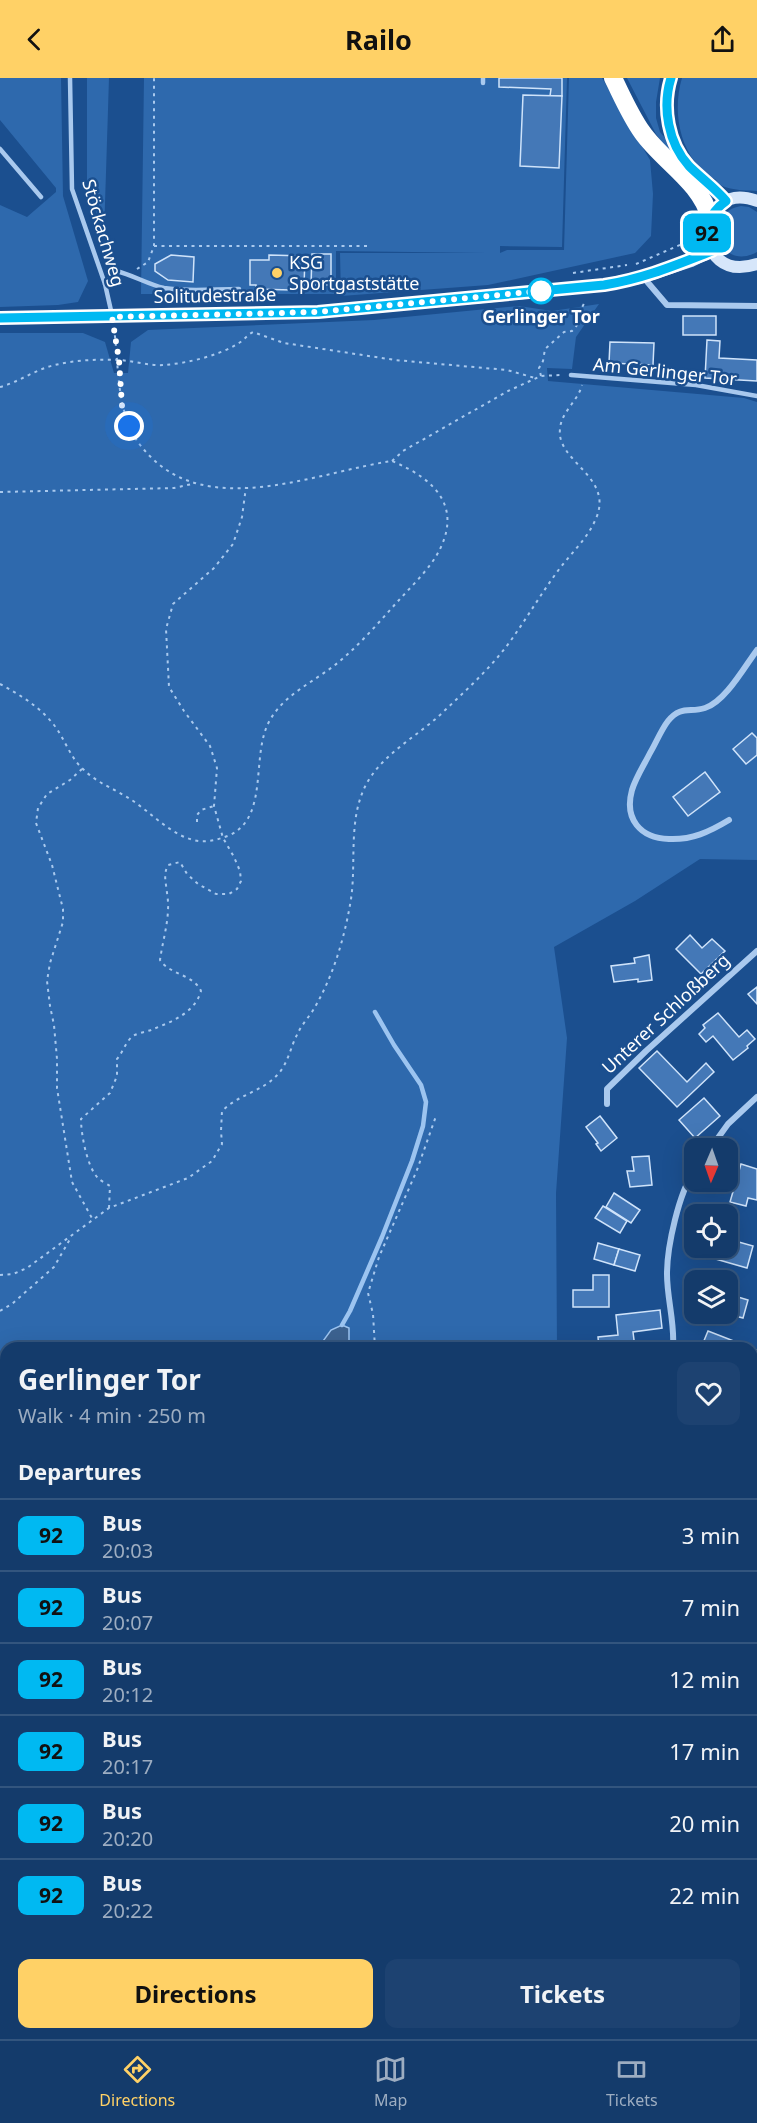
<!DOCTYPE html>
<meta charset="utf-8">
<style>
body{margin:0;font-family:"Noto Sans",sans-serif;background:#1d4271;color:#f1f3f6;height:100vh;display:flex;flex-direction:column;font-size:22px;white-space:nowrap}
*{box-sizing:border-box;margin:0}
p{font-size:20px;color:#9dadc1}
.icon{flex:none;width:33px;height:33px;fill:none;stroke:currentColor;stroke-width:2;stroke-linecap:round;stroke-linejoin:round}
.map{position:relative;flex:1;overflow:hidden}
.drawer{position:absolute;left:0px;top:1264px;width:758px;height:698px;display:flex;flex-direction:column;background:#143b6b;border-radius:18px 18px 0 0;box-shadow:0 6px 24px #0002,0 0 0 2px #33557e}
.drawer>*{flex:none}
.badge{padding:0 12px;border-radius:9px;font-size:21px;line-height:39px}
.needle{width:39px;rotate:182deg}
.controls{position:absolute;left:684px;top:1060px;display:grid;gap:12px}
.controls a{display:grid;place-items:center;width:54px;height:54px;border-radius:12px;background:#143b6b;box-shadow:0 6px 24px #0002,0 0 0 2px #33557e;font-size:30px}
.you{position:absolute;width:30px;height:30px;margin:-15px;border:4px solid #fff;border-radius:50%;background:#1a73e8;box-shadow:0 0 0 9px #1a73e833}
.map>.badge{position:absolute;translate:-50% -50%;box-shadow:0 0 0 3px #fff}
h2{padding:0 18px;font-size:22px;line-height:54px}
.round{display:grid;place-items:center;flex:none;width:63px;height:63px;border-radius:12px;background:#1d4271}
.summary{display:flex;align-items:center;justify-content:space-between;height:102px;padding:0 18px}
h1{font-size:28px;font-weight:700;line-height:45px}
.button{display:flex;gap:12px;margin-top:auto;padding:12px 18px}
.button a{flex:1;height:69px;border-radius:12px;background:#ffd166;color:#111;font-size:24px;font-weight:700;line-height:69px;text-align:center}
.button a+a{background:#1d4271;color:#f1f3f6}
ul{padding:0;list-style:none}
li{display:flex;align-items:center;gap:18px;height:72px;padding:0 18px;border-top:2px solid #33557e}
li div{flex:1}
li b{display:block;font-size:22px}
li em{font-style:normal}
li .badge{min-width:66px;font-weight:700;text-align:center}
header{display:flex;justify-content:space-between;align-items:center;height:78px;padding:0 18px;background:#ffd166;color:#111;font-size:27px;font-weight:700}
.tabs{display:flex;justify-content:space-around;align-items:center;height:84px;border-top:2px solid #33557e;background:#143b6b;font-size:16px;color:#9dadc1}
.tabs a{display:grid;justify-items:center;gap:3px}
.tabs .current{color:#ffd166}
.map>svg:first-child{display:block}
.green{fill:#2e69ad}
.water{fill:#3c6290;stroke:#9cc4f0;stroke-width:1.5}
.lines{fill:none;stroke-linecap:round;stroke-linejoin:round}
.stream{stroke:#9cc4f0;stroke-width:4.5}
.building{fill:#4478b7;stroke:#cfe3fa;stroke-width:1.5}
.path{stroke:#a9c9ee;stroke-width:2;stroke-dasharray:3 4.5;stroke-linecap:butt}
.lane{stroke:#a9c9ee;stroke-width:4.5}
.street{stroke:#a9c9ee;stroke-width:6}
.secondary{stroke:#d6e6fa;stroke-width:12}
.highway{stroke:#fff;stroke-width:18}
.line-casing{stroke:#fff;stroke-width:14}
.line{stroke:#00b9f2;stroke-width:9}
.walk{stroke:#fff;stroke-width:6;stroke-dasharray:0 10.8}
.poi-dot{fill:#ffd166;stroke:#1b4f8f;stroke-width:2}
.stop-dot{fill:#fff;stroke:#00b9f2;stroke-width:3}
.labels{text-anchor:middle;stroke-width:5;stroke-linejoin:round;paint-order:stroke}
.street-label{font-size:18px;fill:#fff;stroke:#1b4f8f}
.poi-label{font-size:18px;fill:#fff;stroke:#1b4f8f;text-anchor:start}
.stop-label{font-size:18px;font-weight:bold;fill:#fff;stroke:#1b4f8f}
</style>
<header><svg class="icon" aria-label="back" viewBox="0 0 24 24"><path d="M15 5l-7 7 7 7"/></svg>Railo<svg class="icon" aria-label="share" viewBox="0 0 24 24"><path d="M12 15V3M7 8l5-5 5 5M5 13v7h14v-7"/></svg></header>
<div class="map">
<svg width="757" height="1961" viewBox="0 0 757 1961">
<rect width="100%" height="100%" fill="#1b4f8f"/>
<g class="green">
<polygon points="0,0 61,0 63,118 88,203 78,224 58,227 0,229 0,127 27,139 56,114 56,110 0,42"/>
<polygon points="87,0 109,0 104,157 87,108"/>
<polygon points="144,0 567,0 562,169 500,168 500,175 507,172 564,172 569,0 602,0 650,82 653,116 651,158 635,175 488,207 341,218 340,175 486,175 336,173 336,216 141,216"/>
<polygon points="627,0 660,0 656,24 656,40 660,54 713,118 713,121 711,121 674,81 656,56"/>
<path d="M 682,0 L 757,0 L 757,113 C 736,112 724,112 707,99 L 718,103 C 681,84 671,37 682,0 Z"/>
<path d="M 741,128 L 749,129 L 757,134 L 757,174 C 719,195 698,136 741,128 Z"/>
<polygon points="599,226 576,259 572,291 547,290 548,303 744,320 757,324 757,782 700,781 635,823 554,869 567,960 556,1115 557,1270 6,1270 6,1717 0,1720 0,255 83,255 105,264 114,295 128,295 131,264 148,252 374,242 519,228 552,233"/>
</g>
<polygon class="water" points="342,1247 349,1250 349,1270 318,1270 331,1252"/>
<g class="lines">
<g class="stream">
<polyline points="342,1247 350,1233 382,1159 412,1083 423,1048 426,1024 421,1007 394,967 375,934"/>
<polyline points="0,1744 6,1742"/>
</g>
</g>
<g class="building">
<polygon points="499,0 562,0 562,18 550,18 551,11 499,9"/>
<polygon points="523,17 562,18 559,90 520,88"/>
<polygon points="312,176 331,176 331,207 311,207"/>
<polygon points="171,177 194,179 193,204 168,202 155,193 155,186"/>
<polygon points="269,177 305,178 304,209 291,208 291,212 256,211 256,207 250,207 250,182 269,182"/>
<rect x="683" y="238" width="33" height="19"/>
<polygon points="707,262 720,263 719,280 757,282 757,303 705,300"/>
<polygon points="610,264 654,265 653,287 609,285"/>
<polygon points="752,655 757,660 757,677 746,686 733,671"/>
<polygon points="705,694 720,714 688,738 673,719"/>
<polygon points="690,857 702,870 712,861 725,873 701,896 676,871"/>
<polygon points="649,877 652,902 638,904 638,901 614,904 611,888 635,885 634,880"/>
<polygon points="757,909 757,926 748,916"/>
<polygon points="718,935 739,959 747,952 755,961 747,968 748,970 733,982 713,958 706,964 699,956 705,950 703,947"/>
<polygon points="657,973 687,1004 706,985 714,994 677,1029 639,990"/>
<polygon points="704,1020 720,1038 695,1060 679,1042"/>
<polygon points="600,1038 617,1060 601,1073 596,1066 598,1065 586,1049"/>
<polygon points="649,1078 652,1107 630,1109 627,1093 634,1093 632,1079"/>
<polygon points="741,1086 757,1091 757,1122 748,1120 746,1128 730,1124"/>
<polygon points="614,1115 640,1132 631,1145 606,1129"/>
<polygon points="603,1128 627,1143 620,1155 595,1140"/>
<polygon points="728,1161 753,1168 747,1190 712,1180 715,1170 728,1170"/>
<polygon points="598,1165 619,1171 614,1187 594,1181"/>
<polygon points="619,1171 640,1177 635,1193 614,1187"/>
<polygon points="593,1197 609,1197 609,1229 573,1229 573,1212 593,1212"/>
<polygon points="728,1216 748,1222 743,1240 728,1236"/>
<polygon points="660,1232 662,1250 633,1254 635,1270 599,1270 598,1259 618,1257 616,1237"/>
<polygon points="708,1253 757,1272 757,1278 752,1292 752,1270 701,1270"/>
<polygon points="752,1309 757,1310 757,1341 752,1341"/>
<rect x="752" y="1409" width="5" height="27"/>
<polygon points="757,1682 757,1698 752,1699 752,1683"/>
<polygon points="752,1777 757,1791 757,1794 752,1796"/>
<rect x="0" y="1785" width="6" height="20"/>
<polygon points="757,1867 757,1899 752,1891 752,1870"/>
<polygon points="757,1934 757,1961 755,1961 752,1952 752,1936"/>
<polygon points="144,1956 176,1956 175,1961 144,1961"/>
<polygon points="270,1956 303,1956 302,1961 269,1961"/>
<polygon points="320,1956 351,1956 351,1961 319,1961"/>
<rect x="372" y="1956" width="32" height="5"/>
<polygon points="695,1956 736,1956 738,1961 689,1961 688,1959"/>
<polygon points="188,1958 218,1959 218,1961 188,1961"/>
</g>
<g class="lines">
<g class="path">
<polyline points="154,168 370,168"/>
<polyline points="636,186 682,166 685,172"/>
<polyline points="137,191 148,184 154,168 154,0"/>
<polyline points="573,195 627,187"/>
<path d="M 114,250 C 118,280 117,317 128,345 C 134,362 147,377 161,388 C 223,436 324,393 392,383"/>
<polyline points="541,298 539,290 543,283 545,271 564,254 572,253 579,245 582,238 581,231 585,224"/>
<path d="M 0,309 C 19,304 36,291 55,287 C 75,282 98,281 119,282 C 134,283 149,288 164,287 C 188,285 218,278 239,265 C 244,262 247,257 253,254 L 284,265 L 395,282 L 507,292 L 535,300"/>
<polyline points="392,383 403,373 508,313 541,298 561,297"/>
<polyline points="0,414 174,410 192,406"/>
<path d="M 0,606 C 20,617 39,628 54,647 C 65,661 70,680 84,692 C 97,705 115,711 130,721 C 151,734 173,760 199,763 C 210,764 220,761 230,757 C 270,738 250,676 270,642 C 284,617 313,604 335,587 C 359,568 379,544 399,522 C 411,509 425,495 435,480 C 465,431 437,402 392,383"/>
<polyline points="82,691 70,702 47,716 38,730 36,745 52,787 63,831 63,844 50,885 47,903 50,928 54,947 57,981 57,1010 72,1104 93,1142"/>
<polyline points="197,744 197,737 201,732 214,728"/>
<path d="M 109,1130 L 110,1108 C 107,1106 101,1103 98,1100 C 87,1089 81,1056 81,1041 L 110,1015 L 117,998 L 117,981 C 123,974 126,963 133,958 C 138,955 145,954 151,952 C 171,944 195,935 201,913 C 193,896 170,897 160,882 C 163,860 171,838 167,815 C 166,804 163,797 168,787 L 180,784 L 187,796 L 198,806 L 216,816 L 229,816 L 237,811 L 241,803 L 240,793 L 234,779 L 223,760 L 214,728 L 217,690 L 210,668 L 184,633 L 169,609 L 166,551 L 173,526 L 214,490 L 233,466 L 242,439 L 246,409"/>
<path d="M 0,1197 L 13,1196 L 27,1190 L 109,1130 L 188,1100 L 212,1083 L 222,1066 L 221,1053 L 222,1033 C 239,1016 264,1013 278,996 C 288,986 291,967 298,955 C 302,946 310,938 315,929 C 334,896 345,858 351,821 C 357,781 346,733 372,697 C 389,673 418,657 440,637 C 464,614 489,592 509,565 C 527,540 542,514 560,490 C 573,473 589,459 597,438 C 612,398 556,383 560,351 C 561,334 578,323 582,307"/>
<polyline points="0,1233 12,1226 54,1189 70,1161"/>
<polyline points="375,1270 373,1236 368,1215 379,1179 417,1092 436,1038"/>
<polyline points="0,1517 6,1516"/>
<polyline points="0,1734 6,1731"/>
<polyline points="426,1956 429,1961"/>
<polyline points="308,1961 308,1956"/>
</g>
<g class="lane">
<polyline points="70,0 72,111 105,206 112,237"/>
<polyline points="483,5 483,0"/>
<polyline points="0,71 41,119"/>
<path d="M 105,206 L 116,193 C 133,197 147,206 164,210 C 188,214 215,211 239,211"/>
<polyline points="571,297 696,307 757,318"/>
<polyline points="0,1841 6,1875"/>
<polyline points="0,1922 6,1919"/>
</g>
<g class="street">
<polyline points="644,200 667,227 757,228"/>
<path d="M 729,742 C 709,754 692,762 669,761 C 640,760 624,741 632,712 C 636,699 644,687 650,675 C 656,665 661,652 668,643 C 681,627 690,635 705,630 C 725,624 745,588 757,572"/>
<polyline points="607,1026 607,1011 646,973 757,873"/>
<polyline points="710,1071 728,1046 757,1019"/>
<path d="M 673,1270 C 675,1245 667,1221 667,1196 C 667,1168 679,1115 694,1093"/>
<polyline points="752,1660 757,1659"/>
<polyline points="752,1835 757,1835"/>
<polyline points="97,1956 107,1961"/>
</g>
<g class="secondary">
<path d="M 671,0 C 662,29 668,65 689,88 C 701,100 715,110 726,123"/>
<path d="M 757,123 C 695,99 689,208 757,186"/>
<polyline points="0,240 318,234 514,216 604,207 643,199 691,183 712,173"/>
<polyline points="752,1379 757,1379"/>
<polyline points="752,1472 757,1472"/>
</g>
<path class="highway" d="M 613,0 C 622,18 630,37 642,54 C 662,83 701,104 710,140"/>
</g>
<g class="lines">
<g class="line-casing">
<path id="line" d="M 0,240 L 318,234 L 604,207 C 643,201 676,187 712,173 C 703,153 708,136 726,123 C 715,110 701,100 689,88 C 668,65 662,29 671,0"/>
</g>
<use href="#line" class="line"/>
<polyline class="walk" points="129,348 122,328 119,282 112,239 318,234 541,213"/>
</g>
<circle class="poi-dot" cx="277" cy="195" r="6"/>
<circle class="stop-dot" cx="541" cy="213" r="12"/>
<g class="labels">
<g class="street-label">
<text transform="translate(103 155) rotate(74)" y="6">Stöckachweg</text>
<text transform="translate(215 218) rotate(-1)" y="6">Solitudestraße</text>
<text transform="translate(665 294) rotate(6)" y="6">Am Gerlinger Tor</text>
<text transform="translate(666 936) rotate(-43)" y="6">Unterer Schloßberg</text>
</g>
<g class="poi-label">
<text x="289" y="191">KSG<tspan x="289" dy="21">Sportgaststätte</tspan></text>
</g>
<g class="stop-label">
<text x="541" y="245">Gerlinger Tor</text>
</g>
</g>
</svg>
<div class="controls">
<a><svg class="needle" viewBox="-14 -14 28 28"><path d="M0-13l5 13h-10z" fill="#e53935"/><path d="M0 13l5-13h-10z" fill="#9dadc1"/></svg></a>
<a><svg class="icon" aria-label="locate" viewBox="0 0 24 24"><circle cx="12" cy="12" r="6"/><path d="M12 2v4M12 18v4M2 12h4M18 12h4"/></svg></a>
<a><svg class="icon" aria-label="layers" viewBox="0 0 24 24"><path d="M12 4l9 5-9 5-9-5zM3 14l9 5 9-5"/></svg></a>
</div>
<div class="you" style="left:129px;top:348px"></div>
<b class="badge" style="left:707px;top:155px;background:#00b9f2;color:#111">92</b>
<section class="drawer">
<div class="summary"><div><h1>Gerlinger Tor</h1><p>Walk · 4 min · 250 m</p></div><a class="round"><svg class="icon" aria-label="heart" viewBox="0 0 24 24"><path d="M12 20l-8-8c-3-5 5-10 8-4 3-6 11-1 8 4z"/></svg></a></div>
<h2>Departures</h2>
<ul>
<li><span class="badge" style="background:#00b9f2;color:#111">92</span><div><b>Bus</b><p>20:03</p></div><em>3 min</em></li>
<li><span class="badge" style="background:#00b9f2;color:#111">92</span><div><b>Bus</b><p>20:07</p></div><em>7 min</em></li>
<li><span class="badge" style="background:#00b9f2;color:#111">92</span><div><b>Bus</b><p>20:12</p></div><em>12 min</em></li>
<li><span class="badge" style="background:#00b9f2;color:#111">92</span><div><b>Bus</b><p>20:17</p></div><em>17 min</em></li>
<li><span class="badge" style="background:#00b9f2;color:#111">92</span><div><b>Bus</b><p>20:20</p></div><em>20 min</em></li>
<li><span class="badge" style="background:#00b9f2;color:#111">92</span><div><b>Bus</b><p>20:22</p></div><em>22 min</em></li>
</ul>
<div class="button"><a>Directions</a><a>Tickets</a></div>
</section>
</div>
<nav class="tabs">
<a class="current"><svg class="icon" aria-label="directions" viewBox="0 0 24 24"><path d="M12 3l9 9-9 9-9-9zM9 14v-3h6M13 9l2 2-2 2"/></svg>Directions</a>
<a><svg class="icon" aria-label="map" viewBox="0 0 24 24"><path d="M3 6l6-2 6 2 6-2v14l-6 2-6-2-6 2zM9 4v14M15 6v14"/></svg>Map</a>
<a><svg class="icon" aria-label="tickets" viewBox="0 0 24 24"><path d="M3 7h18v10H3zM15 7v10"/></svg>Tickets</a>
</nav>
